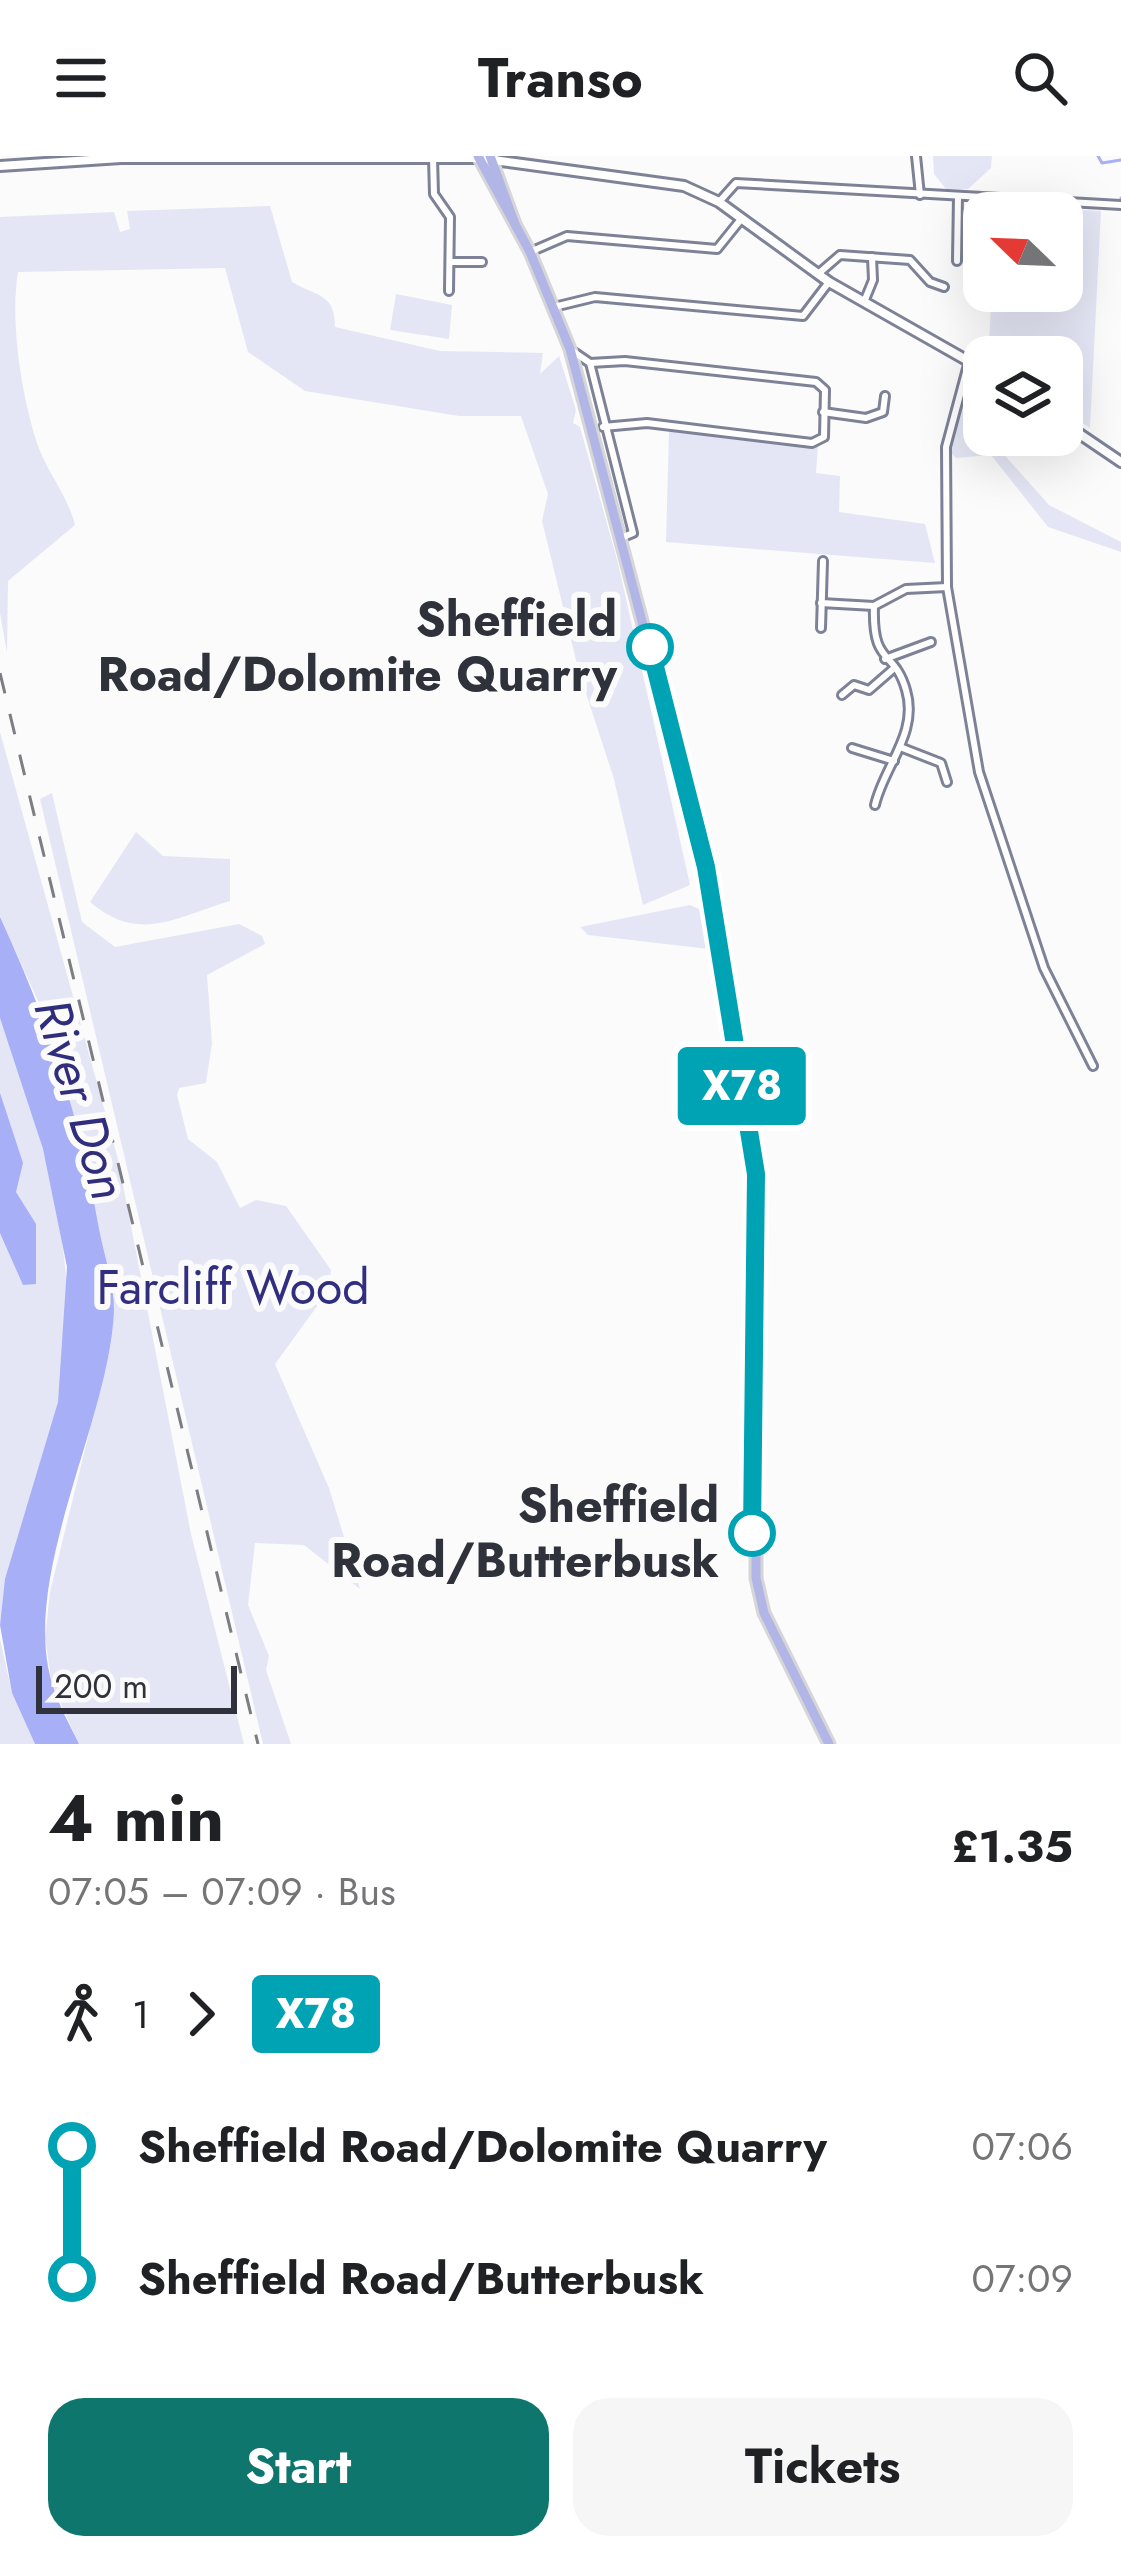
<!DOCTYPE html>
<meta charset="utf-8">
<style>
body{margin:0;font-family:Jost,sans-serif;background:#f6f6f6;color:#202124;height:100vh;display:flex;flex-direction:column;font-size:45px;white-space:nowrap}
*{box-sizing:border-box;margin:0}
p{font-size:39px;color:#757577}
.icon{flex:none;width:66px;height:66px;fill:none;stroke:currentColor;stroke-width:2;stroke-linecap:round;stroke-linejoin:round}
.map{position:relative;height:1588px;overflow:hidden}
.drawer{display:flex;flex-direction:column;background:#fff;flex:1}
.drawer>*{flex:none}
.badge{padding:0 24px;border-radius:9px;font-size:42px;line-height:78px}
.needle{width:78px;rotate:293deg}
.fabs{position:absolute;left:963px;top:36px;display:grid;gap:24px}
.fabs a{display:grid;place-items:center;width:120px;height:120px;border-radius:24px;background:#fff;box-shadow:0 12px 48px #0002;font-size:60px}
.scale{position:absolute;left:36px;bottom:30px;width:201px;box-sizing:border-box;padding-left:12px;border:6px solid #30323b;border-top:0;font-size:33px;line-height:42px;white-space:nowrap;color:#30323b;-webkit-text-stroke:9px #fbfbfb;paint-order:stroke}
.map>.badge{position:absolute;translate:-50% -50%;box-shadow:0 0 0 6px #fff}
.legs{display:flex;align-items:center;gap:18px;height:132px;padding:0 48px;font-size:39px}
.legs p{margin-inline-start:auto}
.summary{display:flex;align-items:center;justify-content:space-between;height:204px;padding:0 48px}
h1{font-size:66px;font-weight:700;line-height:90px}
.primary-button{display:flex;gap:24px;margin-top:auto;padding:24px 48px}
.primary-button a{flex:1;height:138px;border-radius:36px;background:#0f766e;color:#fff;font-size:48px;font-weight:700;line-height:138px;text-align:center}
.primary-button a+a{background:#f6f6f6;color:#202124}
ul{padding:0 48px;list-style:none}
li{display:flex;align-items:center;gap:42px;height:132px;font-size:45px}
li i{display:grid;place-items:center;width:18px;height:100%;margin:0 15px;background:currentColor}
li i::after{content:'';width:30px;height:30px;margin:-15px;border:9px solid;border-radius:50%;background:#fff}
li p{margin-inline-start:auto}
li:first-child i{background:linear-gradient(#0000 50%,currentColor 0)}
li:last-child i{background:linear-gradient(currentColor 50%,#0000 0)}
header{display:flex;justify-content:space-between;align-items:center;height:156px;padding:0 48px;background:#fff;font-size:54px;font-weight:700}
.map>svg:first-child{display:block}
.green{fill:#e4e6f5}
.water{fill:#a7aff6}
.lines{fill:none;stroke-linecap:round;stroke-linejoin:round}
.stream{stroke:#a7aff6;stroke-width:3}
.minor-casing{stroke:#7e8297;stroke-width:12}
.tertiary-casing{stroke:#7e8297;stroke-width:14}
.secondary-casing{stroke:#7e8297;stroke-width:14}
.primary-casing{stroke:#d6d6d8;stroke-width:15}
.minor{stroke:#fff;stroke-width:6}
.tertiary{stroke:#fff;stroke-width:8}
.secondary{stroke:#fff;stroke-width:8}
.primary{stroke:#b2b6e6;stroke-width:9}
.rail{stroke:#7c7e83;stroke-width:3;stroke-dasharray:21 21;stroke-linecap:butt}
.line-1-casing{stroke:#fff;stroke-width:27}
.line-1{stroke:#00a3b4;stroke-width:18}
.stop-1-dot{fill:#fff;stroke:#00a3b4;stroke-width:6}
.labels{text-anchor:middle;stroke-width:12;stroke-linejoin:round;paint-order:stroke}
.stop-label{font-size:48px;font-weight:bold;fill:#30323b;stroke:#fbfbfb;text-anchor:end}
.park-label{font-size:48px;fill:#312e7f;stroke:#fbfbfb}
.water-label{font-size:51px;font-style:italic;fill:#302d7d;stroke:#fbfbfb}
</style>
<header><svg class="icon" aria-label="menu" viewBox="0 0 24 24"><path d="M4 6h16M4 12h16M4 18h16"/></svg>Transo<svg class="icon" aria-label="search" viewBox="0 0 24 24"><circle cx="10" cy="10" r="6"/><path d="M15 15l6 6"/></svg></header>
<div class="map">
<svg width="1121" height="1588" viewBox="0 0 1121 1588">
<rect width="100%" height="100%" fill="#fbfbfb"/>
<g class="green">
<polygon points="933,0 992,0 991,12 968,33 947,34 934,18"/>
<path d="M 270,50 L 292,126 C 317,141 335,137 335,171 L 440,195 L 543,197 L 540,218 L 559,200 L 576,254 L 573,267 L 580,271 L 618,407 L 690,729 L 643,749 L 614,623 L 579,516 L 542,365 L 548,338 L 521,260 L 459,260 L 305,235 L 248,196 L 225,112 L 18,116 C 10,166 21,235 36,284 C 45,314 67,337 75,369 L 8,425 L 7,497 L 0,457 L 0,61 L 114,56 L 120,76 L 130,73 L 127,55 Z"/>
<polygon points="995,50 1101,55 1090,272 1062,254 1062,201 988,201 992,135 1062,135 1062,57 995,57"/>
<polygon points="396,138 452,149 449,183 390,174"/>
<polygon points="972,216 984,223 984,279 993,279 992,285 1049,349 1121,386 1121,396 1048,371 991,299 956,302 950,296"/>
<polygon points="669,275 818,290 816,317 840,320 839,356 925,368 935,407 666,386"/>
<polygon points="0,576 118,1003 191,1378 244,1588 79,1588 52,1528 45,1482 50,1436 104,1216 114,1151 67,930 49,869 0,761"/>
<polygon points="52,637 82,766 115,791 239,768 262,780 265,788 207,819 212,887 206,927 179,932 177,939 188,983 217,1006 240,1052 256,1044 286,1050 331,1114 328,1135 275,1208 329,1332 360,1433 304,1389 255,1387 248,1449 269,1500 266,1514 291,1588 263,1588 40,643"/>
<path d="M 136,676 L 163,700 L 230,703 L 230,745 C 176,761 139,788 90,746 Z"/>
<polygon points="690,749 705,756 709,793 588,779 580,771"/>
<path d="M 0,862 C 44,983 87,1117 58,1247 C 41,1322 9,1391 0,1469 Z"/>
<polygon points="0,1483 12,1537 35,1588 0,1588"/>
</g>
<g class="water">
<path d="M 0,761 C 49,868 79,957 99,1073 C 104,1099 114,1128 114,1154 C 110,1265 18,1423 53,1530 C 59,1550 70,1569 79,1588 L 35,1588 L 12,1537 L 0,1469 L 5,1423 L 58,1246 L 67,1111 L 43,993 L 0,862 Z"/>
<polygon points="0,937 23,1007 16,1036 36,1068 36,1128 23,1129 0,1077"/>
</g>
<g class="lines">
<g class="stream">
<polyline points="1098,0 1102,7 1121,4"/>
<polyline points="1121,43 1121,42"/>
</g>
<g class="minor-casing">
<g id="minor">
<polyline points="916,0 920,39"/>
<polyline points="433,2 434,38 450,61 449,135"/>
<polyline points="719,46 736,27 1121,49"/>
<polyline points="530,96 567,80 717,93 742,62"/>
<polyline points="957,105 958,41"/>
<polyline points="450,106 482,106"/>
<polyline points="818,118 840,99 910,104 930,126 944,131"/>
<polyline points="864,146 873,124 872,101"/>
<polyline points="554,151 595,141 803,160 829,126"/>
<polyline points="571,194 590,207 633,377 621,382"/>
<polyline points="969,205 946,291 947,431 979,616 1044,812 1093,910"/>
<polyline points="590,207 625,205 816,226 825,234 824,281 812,287 647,267 603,271"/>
<polyline points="823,256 866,262 883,256 885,240"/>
<polyline points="821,447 874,450"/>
<polyline points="821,472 823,405"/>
<polyline points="885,503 931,486"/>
<polyline points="842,539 854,529 869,534 892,514"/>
<polyline points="900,591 941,607 947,626"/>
<polyline points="852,592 894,605"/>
<path d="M 875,649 C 884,610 919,577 906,534 C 894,492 872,511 874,450 L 906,433 L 947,431"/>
</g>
</g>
<g class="tertiary-casing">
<polyline id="tertiary" points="0,10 121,2 479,2"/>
</g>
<g class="secondary-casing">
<g id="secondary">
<polyline points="479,2 684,30 719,46 829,126 984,214"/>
<polyline points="1062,266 1121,306"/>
</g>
</g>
<g class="primary-casing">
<g id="primary">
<polyline points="478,0 530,96 570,193 707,711 756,1019 756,1422 764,1457 829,1588"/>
<polyline points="490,0 515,68"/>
</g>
</g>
<use href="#minor" class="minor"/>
<use href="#tertiary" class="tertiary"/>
<use href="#secondary" class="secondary"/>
<use href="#primary" class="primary"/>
<polyline class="rail" points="0,517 258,1588"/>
</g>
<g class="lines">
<g class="line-1-casing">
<polyline id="line-1" points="650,491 706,711 756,1018 752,1377"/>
</g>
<use href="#line-1" class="line-1"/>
</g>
<g class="stop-1-dot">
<circle cx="650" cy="491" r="21"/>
<circle cx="752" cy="1377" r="21"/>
</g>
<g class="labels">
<g class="stop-label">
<text x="617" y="480">Sheffield<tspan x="617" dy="55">Road/Dolomite Quarry</tspan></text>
<text x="719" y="1366">Sheffield<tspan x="719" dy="55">Road/Butterbusk</tspan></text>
</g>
<g class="park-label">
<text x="233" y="1148">Farcliff Wood</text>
</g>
<g class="water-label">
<text transform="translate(81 943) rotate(73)" y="18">River Don</text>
</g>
</g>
</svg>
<div class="fabs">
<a><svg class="needle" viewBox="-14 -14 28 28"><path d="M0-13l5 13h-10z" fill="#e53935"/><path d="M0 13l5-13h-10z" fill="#757577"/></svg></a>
<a><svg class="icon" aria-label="layers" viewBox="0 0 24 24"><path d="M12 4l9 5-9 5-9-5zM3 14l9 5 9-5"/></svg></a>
</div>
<div class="scale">200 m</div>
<b class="badge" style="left:742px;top:930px;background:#00a3b4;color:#fff">X78</b>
</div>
<section class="drawer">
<div class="summary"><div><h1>4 min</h1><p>07:05 – 07:09 · Bus</p></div><b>£1.35</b></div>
<div class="legs"><svg class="icon" aria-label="walk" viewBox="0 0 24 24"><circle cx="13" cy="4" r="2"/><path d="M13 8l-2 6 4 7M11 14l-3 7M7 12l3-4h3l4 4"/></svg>1<svg class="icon" aria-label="forward" viewBox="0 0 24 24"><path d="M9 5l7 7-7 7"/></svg><b class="badge" style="background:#00a3b4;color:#fff">X78</b></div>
<ul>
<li><i style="color:#00a3b4"></i><b>Sheffield Road/Dolomite Quarry</b><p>07:06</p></li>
<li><i style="color:#00a3b4"></i><b>Sheffield Road/Butterbusk</b><p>07:09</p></li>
</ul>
<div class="primary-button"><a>Start</a><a>Tickets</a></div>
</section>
